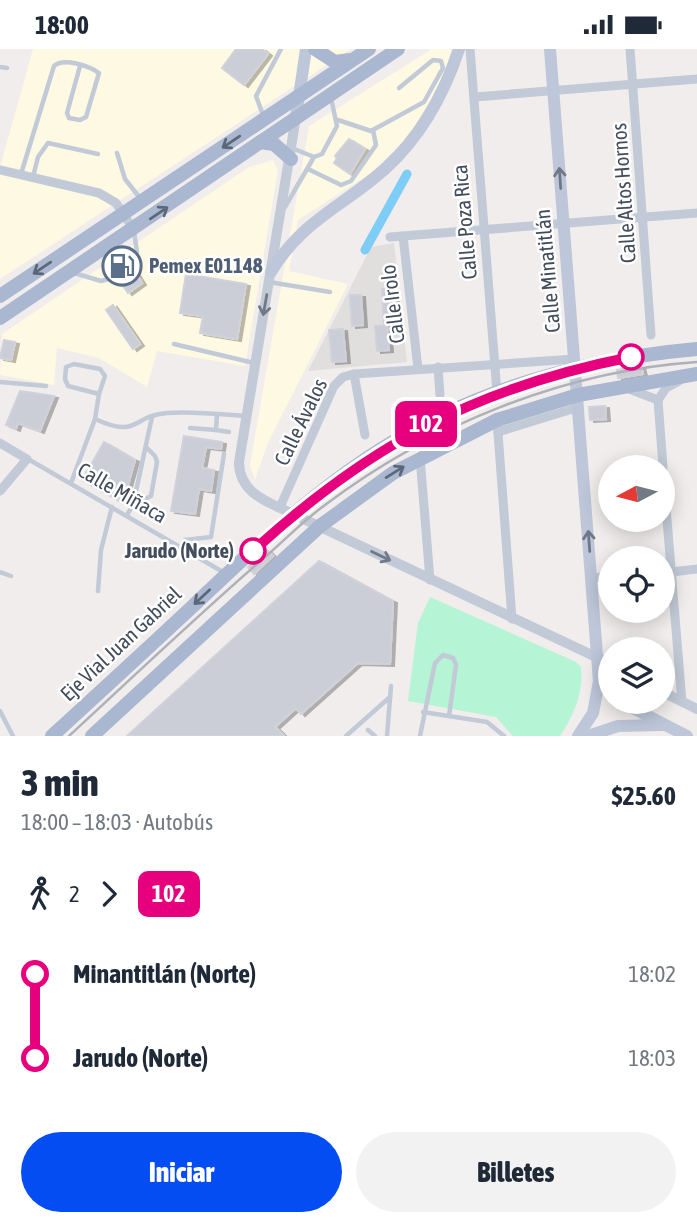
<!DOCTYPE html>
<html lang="es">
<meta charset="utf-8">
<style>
body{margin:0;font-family:"Asap Condensed",sans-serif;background:#f2f2f3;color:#1f2937;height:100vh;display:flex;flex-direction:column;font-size:26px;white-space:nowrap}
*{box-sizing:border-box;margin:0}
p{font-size:23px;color:#747a83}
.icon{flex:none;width:38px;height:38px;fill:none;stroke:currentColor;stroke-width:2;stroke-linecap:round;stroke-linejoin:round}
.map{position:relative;height:687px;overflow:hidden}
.drawer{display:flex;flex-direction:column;background:#fff;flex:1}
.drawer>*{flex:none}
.badge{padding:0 14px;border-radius:10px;font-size:24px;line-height:46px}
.needle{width:46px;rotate:263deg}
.controls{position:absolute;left:598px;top:406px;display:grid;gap:14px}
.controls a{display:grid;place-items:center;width:77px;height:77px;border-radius:50%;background:#fff;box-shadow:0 4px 18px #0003;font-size:35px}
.map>.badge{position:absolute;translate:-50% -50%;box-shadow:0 0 0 4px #fff}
.legs{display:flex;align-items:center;gap:10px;height:77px;padding:0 21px;font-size:23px}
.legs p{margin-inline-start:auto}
.summary{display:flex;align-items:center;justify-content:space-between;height:119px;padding:0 21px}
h1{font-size:38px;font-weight:800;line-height:52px}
.action{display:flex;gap:14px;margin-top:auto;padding:14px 21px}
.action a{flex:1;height:80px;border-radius:42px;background:#044df2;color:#fff;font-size:28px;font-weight:800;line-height:80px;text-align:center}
.action a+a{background:#f2f2f3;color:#1f2937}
ul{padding:0 21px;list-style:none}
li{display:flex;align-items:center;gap:24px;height:84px;font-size:26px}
li i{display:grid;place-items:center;width:10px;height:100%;margin:0 9px;background:currentColor}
li i::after{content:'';width:18px;height:18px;margin:-9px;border:5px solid;border-radius:50%;background:#fff}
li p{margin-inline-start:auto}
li:first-child i{background:linear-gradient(#0000 50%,currentColor 0)}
li:last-child i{background:linear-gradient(currentColor 50%,#0000 0)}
.status{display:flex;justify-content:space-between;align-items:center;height:49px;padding:0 35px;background:#fff;direction:ltr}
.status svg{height:19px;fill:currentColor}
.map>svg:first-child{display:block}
.commercial{fill:#fef9e3}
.education{fill:#e1dede}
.green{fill:#b5f4d5}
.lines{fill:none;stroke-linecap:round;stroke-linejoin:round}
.canal{stroke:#7dcdf6;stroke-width:9}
.building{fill:#cbced6;stroke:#d0d1da;stroke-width:2;filter:url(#shadow)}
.service{stroke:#c1cad6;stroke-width:4.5}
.minor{stroke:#c1cad6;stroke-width:9}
.tertiary{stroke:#c1cad6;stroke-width:10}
.secondary{stroke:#bdc7d9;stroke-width:12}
.primary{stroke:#a9b7d0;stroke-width:14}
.rail{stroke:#aeb1b8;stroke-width:2.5}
.oneway{stroke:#5c6879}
.oneway2{stroke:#6e7888}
.oneway3{stroke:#6f7987}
.line-1-casing{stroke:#fff;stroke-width:16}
.line-1{stroke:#e6007e;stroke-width:10}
.stop-1-dot{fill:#fff;stroke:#e6007e;stroke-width:3.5}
.labels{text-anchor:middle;stroke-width:5;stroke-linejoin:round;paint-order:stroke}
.street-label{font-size:21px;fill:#434d5c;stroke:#fff}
.service-label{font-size:21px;font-weight:bold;fill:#4e5e75;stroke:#fff;text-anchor:start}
.stop-label{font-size:21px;font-weight:bold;fill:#434d5c;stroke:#fff;text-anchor:end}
</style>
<div class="status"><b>18:00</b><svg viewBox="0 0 49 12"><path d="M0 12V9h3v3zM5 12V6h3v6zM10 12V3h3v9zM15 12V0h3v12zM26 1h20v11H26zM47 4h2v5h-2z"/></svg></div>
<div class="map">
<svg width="697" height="687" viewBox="0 0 697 687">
<defs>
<filter id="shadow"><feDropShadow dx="4" dy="2" stdDeviation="0" flood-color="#0004"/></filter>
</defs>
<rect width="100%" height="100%" fill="#f0edec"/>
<g class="commercial">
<polygon points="33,0 351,0 0,230 0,118"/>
<polygon points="432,0 452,0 441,35 410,86 371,124 298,171 289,222 348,235 267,396 255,431 250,416 309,77"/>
<polygon points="273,111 278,121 245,317 157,302 147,338 99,309 57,299 54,336 0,326 2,285 249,118"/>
</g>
<polygon class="education" points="394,194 407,313 308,322 371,198"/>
<path class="green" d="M 430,548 L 576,613 L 581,618 C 584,643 573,668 560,687 L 513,687 L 496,668 L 408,652 L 418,574 Z"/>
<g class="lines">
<polyline class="canal" points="365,201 407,125"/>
</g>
<g class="building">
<polygon points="236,0 262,0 268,5 244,36 222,19"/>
<polygon points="349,90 365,100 350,125 334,114 337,109 335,107"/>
<polygon points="124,208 128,214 128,222 135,223 142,234 128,244 120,232 121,225 114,224 110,218"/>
<polygon points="186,225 246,235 237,290 200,284 203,267 180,264"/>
<polygon points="382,240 394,240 397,274 384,275"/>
<polygon points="350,246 361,246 363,276 352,277"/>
<polygon points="113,256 140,295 133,300 106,261"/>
<polygon points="387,276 389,301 377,302 375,277"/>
<polygon points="343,280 346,312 332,313 329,281"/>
<polygon points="4,291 15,293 11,311 0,309"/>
<polygon points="641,317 643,325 618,329 617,321"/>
<polygon points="20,342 54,347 40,382 18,374 16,380 6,376"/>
<polygon points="605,357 606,370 590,371 589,358"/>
<polygon points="184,387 222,393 221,400 206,398 202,419 214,421 211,442 199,440 195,465 171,462"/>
<polygon points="104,393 135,411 123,454 82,431"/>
<polygon points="267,501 273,507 254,525 248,518"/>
<polygon points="319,512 393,552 390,615 358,614 301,665 296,659 275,678 284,687 127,687"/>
</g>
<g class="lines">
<g class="service">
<polyline points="0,18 7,19"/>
<polyline points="263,66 256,47 281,0"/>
<polyline points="338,71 371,82 424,53 443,19 441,12 433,11 399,39"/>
<polyline points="292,99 314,108 322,105 337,77 331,49"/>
<polyline points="117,104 125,130 140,149"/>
<polyline points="308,120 341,136 351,132 376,96 373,81"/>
<path d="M 21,125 L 54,17 C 64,8 89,17 99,24 L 86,68 L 80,71 L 69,69 L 67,64 L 80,17"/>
<polyline points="33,128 38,108 48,94 98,105"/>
<polyline points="285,158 314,108"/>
<polyline points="132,219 137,203 134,182"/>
<polyline points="74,224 101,232 117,228"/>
<polyline points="269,233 330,243"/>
<polyline points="174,295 254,314"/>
<polyline points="0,333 46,337"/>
<polyline points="217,365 216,381 229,383"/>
<polyline points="95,370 99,345 68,337 65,330 66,318 74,315 100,320 105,327 99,345"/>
<polyline points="190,379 216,381"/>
<polyline points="28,410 223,523"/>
<path d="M 71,434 L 95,370 C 139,390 131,367 167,364 C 192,362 219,365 244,367"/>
<polyline points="135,448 145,450 151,447 157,413 155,407 146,398"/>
<polyline points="127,466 133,456 152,368"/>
<polyline points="181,499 185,491 211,488 224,405"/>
<polyline points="0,523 11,527"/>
<polyline points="98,542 101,501 112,458"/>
<polyline points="0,662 13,687"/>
<polyline points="423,663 487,673 504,687"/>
<polyline points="368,681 375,687"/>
<polyline points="346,687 390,648"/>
<polyline points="387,687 391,637"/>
<polyline points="420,687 435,614 443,606 453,609 456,616 449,667"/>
</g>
<g class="minor">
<polyline points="470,0 497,344"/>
<polyline points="630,0 651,286"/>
<polyline points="475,48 697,30"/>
<polyline points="0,121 99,144 116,154 134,181"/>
<polyline points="403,187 418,320"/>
<polyline points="390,188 697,164"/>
<polyline points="438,318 440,346"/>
<polyline points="354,325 365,386"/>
<polyline points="629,340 658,351"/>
<polyline points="658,351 663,418"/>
<polyline points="658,351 666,339 679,332"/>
<polyline points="497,371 512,570"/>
<polyline points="498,383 579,358"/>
<polyline points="0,394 27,410 0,442"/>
<polyline points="420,408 430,531"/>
<polyline points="663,422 682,653"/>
<polyline points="280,458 334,337 343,328 354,325 575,310"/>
<polyline points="663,524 697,520"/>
<polyline points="592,529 611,527"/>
</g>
<g class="tertiary">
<path d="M 296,68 L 239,413 C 239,445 269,453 293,465 L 611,615"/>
<polyline points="663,643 697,660"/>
</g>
<g class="secondary">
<polyline points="550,0 599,632 593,664 578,687"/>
<polyline points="296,68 306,0"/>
<path d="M 271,223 C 301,172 344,157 386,119 C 422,86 444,45 459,0"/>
<polyline points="602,622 611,642"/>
<polyline points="621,653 687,687"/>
<polyline points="588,687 618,677 663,676"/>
</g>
<g class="primary">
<polyline points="315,0 335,13 350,11"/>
<polyline points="260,93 274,95 291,110"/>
<polyline points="0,247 369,0"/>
<polyline points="0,269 398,0"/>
<path d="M 52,687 C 99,644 146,601 193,557 C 252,501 312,444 380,401 C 475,340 587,310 697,300"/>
<polyline points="92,687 320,477 393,424 497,371 578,346 697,325"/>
</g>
<path class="rail" d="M 69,687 C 134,627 198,566 265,508 C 285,491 304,471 325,456 C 431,376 564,322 697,313"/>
</g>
<defs><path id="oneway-shaft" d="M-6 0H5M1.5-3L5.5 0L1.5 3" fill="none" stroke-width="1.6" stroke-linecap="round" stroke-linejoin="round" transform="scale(1.75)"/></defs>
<g class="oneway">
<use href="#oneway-shaft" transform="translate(231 93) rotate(146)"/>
<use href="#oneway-shaft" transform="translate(159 164) rotate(-34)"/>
<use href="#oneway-shaft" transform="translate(42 219) rotate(146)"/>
<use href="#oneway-shaft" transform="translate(395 423) rotate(-32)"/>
<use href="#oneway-shaft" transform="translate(202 548) rotate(137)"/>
</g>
<g class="oneway2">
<use href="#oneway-shaft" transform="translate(560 129) rotate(-94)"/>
<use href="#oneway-shaft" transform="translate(589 492) rotate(-94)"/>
</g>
<g class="oneway3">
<use href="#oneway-shaft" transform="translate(265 256) rotate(100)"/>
<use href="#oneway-shaft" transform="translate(381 507) rotate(26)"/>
</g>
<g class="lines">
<g class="line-1-casing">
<path id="line-1" d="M 253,502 C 369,396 475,339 631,308"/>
</g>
<use href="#line-1" class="line-1"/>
</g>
<defs>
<g id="fuel-ring" transform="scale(2.0125)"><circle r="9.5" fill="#fff" stroke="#5c6f8a" stroke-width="1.5"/><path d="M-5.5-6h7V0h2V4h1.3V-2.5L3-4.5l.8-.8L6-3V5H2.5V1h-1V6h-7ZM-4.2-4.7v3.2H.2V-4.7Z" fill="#5c6f8a"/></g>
</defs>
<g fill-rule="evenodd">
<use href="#fuel-ring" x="122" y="217"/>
</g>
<g class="stop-1-dot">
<circle cx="631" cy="308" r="12"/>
<circle cx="253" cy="502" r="12"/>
</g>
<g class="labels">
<g class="street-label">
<text transform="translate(624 144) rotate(-94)" y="7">Calle Altos Hornos</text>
<text transform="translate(465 173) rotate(-95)" y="7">Calle Poza Rica</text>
<text transform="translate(548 222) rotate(-95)" y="7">Calle Minatitlán</text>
<text transform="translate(393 255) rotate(-97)" y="7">Calle Irolo</text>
<text transform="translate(301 373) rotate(-64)" y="7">Calle Ávalos</text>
<text transform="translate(122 444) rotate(30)" y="7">Calle Miñaca</text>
<text transform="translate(121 595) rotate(-43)" y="7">Eje Vial Juan Gabriel</text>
</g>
<g class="service-label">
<text x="149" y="224">Pemex E01148</text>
</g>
<g class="stop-label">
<text x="234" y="509">Jarudo (Norte)</text>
</g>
</g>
</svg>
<div class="controls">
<a><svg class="needle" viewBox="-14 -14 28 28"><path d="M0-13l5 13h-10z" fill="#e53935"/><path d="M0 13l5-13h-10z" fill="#747a83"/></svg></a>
<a><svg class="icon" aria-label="locate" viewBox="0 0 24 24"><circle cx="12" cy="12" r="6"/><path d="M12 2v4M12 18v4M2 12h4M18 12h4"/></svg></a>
<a><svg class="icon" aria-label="layers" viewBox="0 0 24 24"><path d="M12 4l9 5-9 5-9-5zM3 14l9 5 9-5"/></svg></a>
</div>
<b class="badge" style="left:426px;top:375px;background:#e6007e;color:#fff">102</b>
</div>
<section class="drawer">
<div class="summary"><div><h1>3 min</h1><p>18:00 – 18:03 · Autobús</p></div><b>$25.60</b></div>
<div class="legs"><svg class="icon" aria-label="walk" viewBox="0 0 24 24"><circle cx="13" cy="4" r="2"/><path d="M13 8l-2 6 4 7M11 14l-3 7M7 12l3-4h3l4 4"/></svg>2<svg class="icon" aria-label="forward" viewBox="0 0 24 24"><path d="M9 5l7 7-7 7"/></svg><b class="badge" style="background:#e6007e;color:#fff">102</b></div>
<ul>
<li><i style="color:#e6007e"></i><b>Minantitlán (Norte)</b><p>18:02</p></li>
<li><i style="color:#e6007e"></i><b>Jarudo (Norte)</b><p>18:03</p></li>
</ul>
<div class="action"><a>Iniciar</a><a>Billetes</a></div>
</section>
